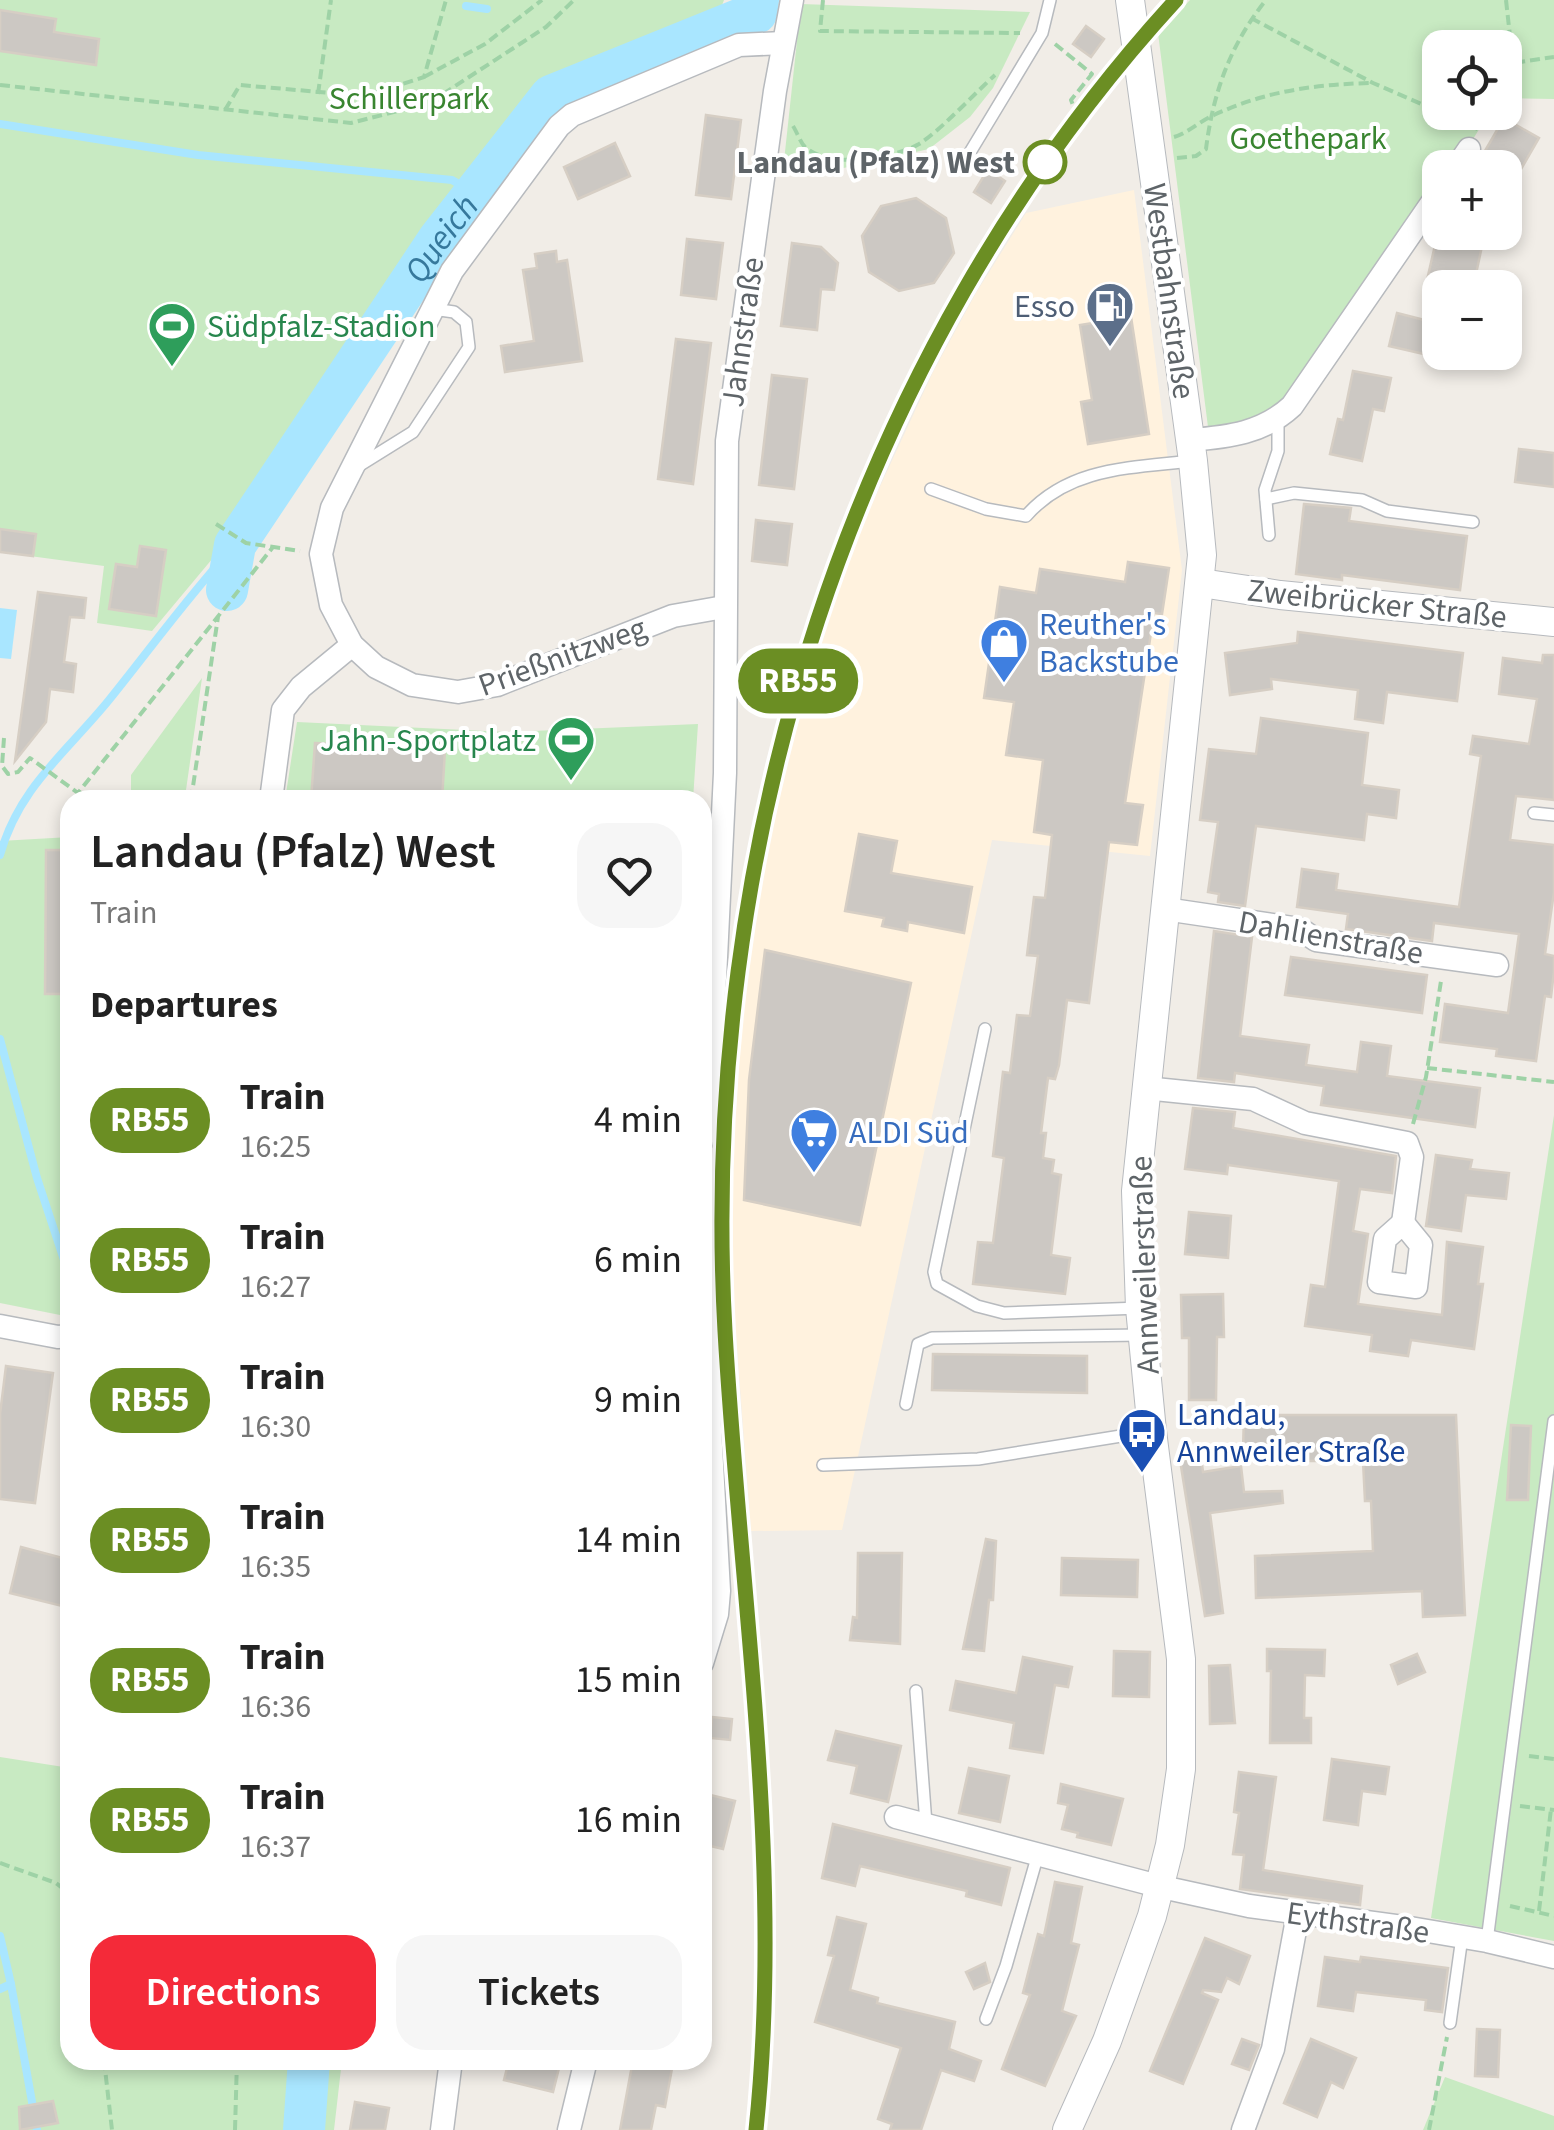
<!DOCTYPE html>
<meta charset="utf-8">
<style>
body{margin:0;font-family:"Source Sans 3",sans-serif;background:#f6f6f6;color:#222;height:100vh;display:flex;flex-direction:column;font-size:38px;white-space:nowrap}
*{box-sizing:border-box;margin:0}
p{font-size:32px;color:#767676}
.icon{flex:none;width:55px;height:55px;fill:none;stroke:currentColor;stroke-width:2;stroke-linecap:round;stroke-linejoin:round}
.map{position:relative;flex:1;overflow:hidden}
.side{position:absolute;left:60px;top:790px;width:652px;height:1280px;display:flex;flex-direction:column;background:#fff;border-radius:30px;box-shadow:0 5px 15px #0003}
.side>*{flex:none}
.badge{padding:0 20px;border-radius:32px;font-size:35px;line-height:65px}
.tools{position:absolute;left:1422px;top:30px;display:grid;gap:20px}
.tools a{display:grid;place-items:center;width:100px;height:100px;border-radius:20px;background:#fff;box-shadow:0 5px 15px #0003;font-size:50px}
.map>.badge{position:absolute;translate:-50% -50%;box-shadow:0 0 0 5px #fff}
h2{padding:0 30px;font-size:38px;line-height:90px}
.round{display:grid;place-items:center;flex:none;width:105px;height:105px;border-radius:30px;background:#f6f6f6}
.head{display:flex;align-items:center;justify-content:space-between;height:170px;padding:0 30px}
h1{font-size:48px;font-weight:600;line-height:75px}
.button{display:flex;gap:20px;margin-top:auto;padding:20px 30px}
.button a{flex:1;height:115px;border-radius:30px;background:#f42a39;color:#fff;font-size:40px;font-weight:600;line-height:115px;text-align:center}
.button a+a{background:#f6f6f6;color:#222}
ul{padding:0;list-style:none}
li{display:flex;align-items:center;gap:30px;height:140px;padding:0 30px}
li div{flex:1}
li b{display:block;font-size:38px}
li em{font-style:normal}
li .badge{min-width:110px;font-weight:700;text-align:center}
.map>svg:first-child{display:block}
.commercial{fill:#fff2de}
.green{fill:#c8eac2}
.water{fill:#a9e6ff}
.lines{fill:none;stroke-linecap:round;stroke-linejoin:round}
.stream{stroke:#a9e6ff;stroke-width:8}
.river{stroke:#a9e6ff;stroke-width:42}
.building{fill:#ccc8c3;stroke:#d6cec4;stroke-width:2.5}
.service-casing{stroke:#b7babe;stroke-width:14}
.minor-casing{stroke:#b7babe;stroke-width:25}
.tertiary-casing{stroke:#b7babe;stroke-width:30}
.path{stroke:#9ed2a6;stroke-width:4;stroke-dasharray:10 5;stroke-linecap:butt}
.service{stroke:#fff;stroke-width:11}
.minor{stroke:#fff;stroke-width:22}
.tertiary{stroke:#fff;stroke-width:28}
.rail-casing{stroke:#b5b6b7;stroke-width:11}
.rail{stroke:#fff;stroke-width:8;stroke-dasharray:22;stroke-linecap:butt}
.line-casing{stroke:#fff;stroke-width:22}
.line{stroke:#6b8e23;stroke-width:15}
.stop-dot{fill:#fff;stroke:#6b8e23;stroke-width:5}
.labels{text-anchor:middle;stroke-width:8;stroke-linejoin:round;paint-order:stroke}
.park-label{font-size:32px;fill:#398530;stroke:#fff}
.stop-label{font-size:32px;font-weight:bold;fill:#5e6468;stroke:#fff;text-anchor:end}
.street-label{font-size:32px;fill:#5e6468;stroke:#fff}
.service-label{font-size:32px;fill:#4e5e75;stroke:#fff;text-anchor:end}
.leisure-label{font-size:32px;fill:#27864d;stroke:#fff;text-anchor:start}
.shop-label{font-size:32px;fill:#366cbe;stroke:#fff;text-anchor:start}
.transit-label{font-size:32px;fill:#164399;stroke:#fff;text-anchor:start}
.water-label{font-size:35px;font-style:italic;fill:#36789c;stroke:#fff}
</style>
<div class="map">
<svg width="1554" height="2130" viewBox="0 0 1554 2130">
<rect width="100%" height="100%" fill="#f1ede7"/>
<polygon class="commercial" points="1134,190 1182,570 1150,856 992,840 842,1530 751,1531 730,1256 738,1041 765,844 794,733 844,571 871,506 933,372 976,293 1026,213"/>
<g class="green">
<polygon points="0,0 724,0 718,16 539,89 455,204 233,534 152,631 97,623 104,566 0,552"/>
<path d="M 1190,0 L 1554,0 L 1554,99 L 1505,98 L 1505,48 L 1440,48 L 1440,112 L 1489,113 L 1456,167 L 1440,168 L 1440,191 L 1276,409 C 1255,421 1233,424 1208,427 L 1158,33 Z"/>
<polygon points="801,4 1030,12 993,88 970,117 929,149 839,169 784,161"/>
<polygon points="202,678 185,797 131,790 131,775"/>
<polygon points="297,722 507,732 698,724 693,800 285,800"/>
<polygon points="70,837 70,1317 0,1303 0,841"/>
<polygon points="1554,1115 1554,1941 1431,1918"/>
<polygon points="0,1757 70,1768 70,2060 342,2060 334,2130 0,2130"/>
<polygon points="1445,2077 1554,2116 1554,2130 1423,2130"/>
</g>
<polygon class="water" points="0,608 17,610 11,659 0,658"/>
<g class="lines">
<g class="stream">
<polyline points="466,6 487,9"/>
<polyline points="0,124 198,155 452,180 476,194"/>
<path d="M 0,855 C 19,787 66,753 109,700 C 151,648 189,595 235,545"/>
<polyline points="0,1039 37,1178 70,1278"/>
<polyline points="0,1936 11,1984 0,1989"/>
<polyline points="11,1984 37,2130"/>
</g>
<g class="river">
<path id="s1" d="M 227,590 L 235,545 L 439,239 L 551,96 L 756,13 L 758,0"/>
<polyline points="304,2130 309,2060"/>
</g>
</g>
<g class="building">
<polygon points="0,10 56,19 54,32 99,39 96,65 0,51"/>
<polygon points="1086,26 1104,39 1091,57 1073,44"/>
<polygon points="706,115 741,120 731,199 696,195"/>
<polygon points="1504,118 1539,138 1517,176 1482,156"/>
<polygon points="615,143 630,176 578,199 564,167"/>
<polygon points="988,169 1005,181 991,203 974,192"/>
<polygon points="916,198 946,218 954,253 934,283 899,291 869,272 862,236 881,206"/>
<polygon points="1438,232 1485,232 1473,288 1427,280"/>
<polygon points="687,239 723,243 716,299 681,295"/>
<polygon points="792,243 821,247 838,263 834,290 821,289 817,330 781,326"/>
<polygon points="556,251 557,262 567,260 582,361 505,372 501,346 534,341 523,270 537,268 535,254"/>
<polygon points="1397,313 1436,323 1428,355 1389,346"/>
<polygon points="1131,317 1149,434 1088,444 1081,402 1092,400 1080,325"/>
<polygon points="676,339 711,343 693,484 658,479"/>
<polygon points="1353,371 1391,378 1384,411 1373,409 1362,461 1330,454 1338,419 1343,420"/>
<polygon points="772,375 807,379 794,489 759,485"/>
<polygon points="1519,449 1554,453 1554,487 1515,482"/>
<polygon points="1304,504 1351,508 1349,521 1467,536 1460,590 1342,575 1342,580 1296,574"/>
<polygon points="756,520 792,524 787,565 752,561"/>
<polygon points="0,529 36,534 33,556 0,552"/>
<polygon points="140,546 166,550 156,616 109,609 116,564 137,567"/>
<polygon points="1128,562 1169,568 1162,614 1154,613 1125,803 1143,805 1137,845 1109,842 1089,1003 1067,1000 1059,1065 1055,1079 1048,1078 1041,1133 1046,1133 1043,1158 1054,1160 1052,1173 1061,1175 1051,1255 1070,1258 1065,1294 973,1284 978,1242 993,1243 1004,1158 993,1156 1003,1072 1010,1073 1017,1015 1030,1016 1038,956 1027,955 1034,897 1045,898 1052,835 1034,832 1043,760 1006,755 1014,702 984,698 1000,587 1036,593 1040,569 1125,582"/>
<polygon points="38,592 86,598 84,618 70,617 64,662 76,664 73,692 50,689 46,722 15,761"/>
<polygon points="1298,632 1463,653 1457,701 1387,692 1383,723 1355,719 1358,690 1271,679 1272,689 1230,695 1225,653 1297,643"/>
<polygon points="1543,655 1554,655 1554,800 1516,796 1510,840 1554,845 1554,892 1545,954 1554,956 1554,971 1551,997 1545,996 1536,1061 1496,1056 1497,1049 1440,1042 1445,1004 1508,1013 1519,934 1434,923 1432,941 1346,929 1348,914 1297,907 1302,869 1338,874 1336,890 1459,907 1481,756 1470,754 1473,736 1529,744 1537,699 1499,694 1503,658 1542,663"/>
<polygon points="1261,718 1368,733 1362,785 1399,790 1396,818 1367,814 1364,840 1256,826 1245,906 1218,902 1219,894 1208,892 1218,822 1200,820 1209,749 1256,754"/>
<polygon points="315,743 445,750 442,800 311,800"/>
<polygon points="859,834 897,841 891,873 972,887 964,933 908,922 907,931 882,926 884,918 845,911"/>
<polygon points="46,850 70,850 70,994 45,994"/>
<polygon points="1214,931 1252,937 1240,1036 1309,1045 1306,1065 1357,1072 1361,1042 1391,1046 1387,1076 1480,1088 1475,1127 1321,1105 1324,1086 1235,1073 1234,1082 1198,1078"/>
<polygon points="765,950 911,983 860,1225 744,1200 749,1080"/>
<polygon points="1291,957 1427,975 1422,1013 1285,995"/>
<polygon points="1193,1108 1235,1112 1233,1128 1396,1156 1392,1193 1360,1189 1353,1231 1368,1234 1358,1304 1442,1315 1447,1242 1483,1247 1478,1284 1483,1284 1474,1349 1411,1340 1408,1356 1370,1351 1372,1335 1305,1326 1311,1285 1325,1287 1339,1181 1228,1165 1227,1174 1185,1169"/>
<polygon points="1436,1155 1472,1160 1470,1169 1509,1173 1506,1199 1466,1195 1461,1231 1426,1226"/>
<polygon points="1189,1212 1231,1216 1228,1258 1185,1254"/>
<polygon points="1223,1294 1224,1337 1217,1337 1216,1400 1189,1400 1189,1338 1182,1338 1181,1295"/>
<polygon points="933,1354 1087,1356 1087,1393 932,1390"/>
<polygon points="6,1366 53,1373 35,1503 0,1499 0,1414"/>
<polygon points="1244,1415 1456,1415 1465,1615 1423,1617 1422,1591 1256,1598 1255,1556 1373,1551 1371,1501 1365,1501 1363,1461 1280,1461 1280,1449 1243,1450"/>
<polygon points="1511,1425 1531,1426 1528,1500 1507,1500"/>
<polygon points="1201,1457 1203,1472 1241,1466 1244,1492 1282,1491 1283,1503 1210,1513 1223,1613 1205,1616 1180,1460"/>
<polygon points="986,1539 996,1541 993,1600 989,1600 984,1651 963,1649"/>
<polygon points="21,1547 70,1560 70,1608 10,1593"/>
<polygon points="858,1553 902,1553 900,1644 850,1640 853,1617 857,1618"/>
<polygon points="1062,1558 1138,1560 1137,1597 1061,1595"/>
<polygon points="1267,1649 1325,1650 1324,1676 1305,1675 1304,1718 1311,1718 1311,1743 1270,1743 1271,1671 1267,1671"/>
<polygon points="1114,1651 1150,1652 1149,1697 1113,1696"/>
<polygon points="1417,1654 1425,1672 1398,1684 1391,1665"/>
<polygon points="1023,1657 1072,1667 1068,1687 1055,1685 1043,1753 1010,1748 1014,1723 950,1710 956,1681 1016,1693"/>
<polygon points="1230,1665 1235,1723 1210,1724 1209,1666"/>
<polygon points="712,1717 732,1719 730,1740 710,1738"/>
<polygon points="836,1731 901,1746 888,1802 851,1793 857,1766 828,1760"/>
<polygon points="1332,1759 1389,1767 1385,1794 1362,1791 1358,1825 1324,1820"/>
<polygon points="969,1768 1009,1776 1000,1822 959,1813"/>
<polygon points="1239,1772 1276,1777 1263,1870 1362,1886 1360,1905 1240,1889 1244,1855 1233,1854 1239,1813 1234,1812"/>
<polygon points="1061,1784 1123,1799 1111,1845 1077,1837 1078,1833 1062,1829 1068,1805 1058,1803"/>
<polygon points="702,1793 735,1801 723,1849 702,1844"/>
<polygon points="833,1824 1010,1868 1001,1905 966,1896 967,1891 860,1866 855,1886 822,1878"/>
<polygon points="1055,1882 1082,1887 1071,1943 1079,1945 1062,2011 1076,2016 1045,2086 1002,2069 1030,1995 1023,1993 1038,1934 1044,1936"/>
<polygon points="837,1917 866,1924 850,1990 878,1998 877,2003 955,2022 949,2049 981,2061 974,2081 941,2070 921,2130 890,2130 892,2124 878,2119 901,2048 815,2022 834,1956 828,1955"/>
<polygon points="1205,1938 1250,1956 1239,1984 1227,1978 1221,1992 1203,1990 1202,1993 1218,2000 1183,2084 1150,2071"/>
<polygon points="1325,1957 1360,1962 1361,1957 1448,1968 1442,2012 1425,2010 1426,2000 1356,1992 1353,2011 1318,2006"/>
<polygon points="985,1963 990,1982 974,1989 966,1972"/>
<polygon points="1477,2029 1500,2030 1498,2077 1475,2076"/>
<polygon points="1242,2039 1259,2045 1249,2070 1232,2064"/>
<polygon points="1311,2039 1356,2058 1343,2088 1331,2082 1317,2117 1284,2103"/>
<polygon points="509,2060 561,2060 553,2092 504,2080"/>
<polygon points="633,2060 673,2063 665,2107 656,2105 651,2130 620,2130"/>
<polygon points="53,2101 58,2123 20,2130 19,2107"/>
<polygon points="355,2102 389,2108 385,2130 350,2130"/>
</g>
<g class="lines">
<g class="service-casing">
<g id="service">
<polyline points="969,154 1042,33 1050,0"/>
<polyline points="360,465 413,432 469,347 466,322 454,312 433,309"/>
<path d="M 931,489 L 986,509 L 1026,516 C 1069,467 1131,468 1192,461"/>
<polyline points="1266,499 1294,493 1362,500 1387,511 1473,522"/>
<polyline points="1269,535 1265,490 1278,451 1278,419"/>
<polyline points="1534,813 1554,815"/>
<polyline points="985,1029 934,1272 937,1284 977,1306 1004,1313 1140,1308"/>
<polyline points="906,1404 918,1344 932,1338 1142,1335"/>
<polyline points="823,1465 978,1459 1152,1431"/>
<polyline points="916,1691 926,1824"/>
<polyline points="1487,1941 1554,1421"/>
<polyline points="986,2019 1006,1966 1038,1854"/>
<polyline points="1450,2023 1462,1937"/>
</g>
</g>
<g class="minor-casing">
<g id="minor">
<polyline points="1456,168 1469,149"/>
<path d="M 1190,440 C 1229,437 1263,433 1292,406 L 1440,191"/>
<polyline points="724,607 673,616 497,685 458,692 412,685 376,667 352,645 331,605 321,554 332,508 452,271 559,126 572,115 739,45 783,43"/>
<polyline points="271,800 283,710 301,687 352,645"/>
<polyline points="1165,909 1300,929 1316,940 1497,965"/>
<polyline points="1145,1088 1253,1099 1305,1123 1407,1143 1412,1157 1403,1223"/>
<polyline points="702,1141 715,978 725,773 727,441 775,91 792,0"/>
<polygon points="1403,1223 1421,1245 1416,1287 1379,1282 1385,1239"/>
<polyline points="702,1284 719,1591 717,1614 702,1663"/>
<polyline points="0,1326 58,1337 70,1336"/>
<polyline points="896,1817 1162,1887 1249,1906 1410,1928 1487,1941 1554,1957"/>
<polyline points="442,2130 451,2060"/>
<polyline points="569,2130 586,2060"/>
<polyline points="1243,2130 1273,2049 1298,1914"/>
</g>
</g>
<g class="tertiary-casing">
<g id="tertiary">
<polyline points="1201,583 1280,595 1554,622"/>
<polyline points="1067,2130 1107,2041 1152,1916 1170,1845 1181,1769 1181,1659 1152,1431 1140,1308 1136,1191 1202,555 1193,461 1130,0"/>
</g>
</g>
<g class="path">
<polyline points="823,0 820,31 1020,33"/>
<polyline points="1506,0 1513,63"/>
<polyline points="1251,18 1373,83 1440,112"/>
<polyline points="1055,44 1092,74 1071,100 1073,105"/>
<polyline points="1505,73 1513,63 1554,57"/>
<polyline points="424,77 485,44 542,0"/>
<polyline points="0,85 351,123 429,103 546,27 574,0"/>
<polyline points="318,94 331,0"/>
<polyline points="225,110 240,85 365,96 424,77 446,0"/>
<path d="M 793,126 C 797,132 800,142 805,147 C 829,169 893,159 919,144 C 940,131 975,93 995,75"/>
<polyline points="1475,130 1481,112"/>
<path d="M 1174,137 C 1188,133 1200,121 1214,115 C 1266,91 1316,84 1373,83"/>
<path d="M 1177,158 L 1196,156 L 1206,149 C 1213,93 1230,45 1266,0"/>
<polyline points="216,524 246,543 300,551"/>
<polyline points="4,738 2,766 8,774 18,772 30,758 78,793 273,547"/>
<polyline points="78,794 108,800"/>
<polyline points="191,800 218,617"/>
<polyline points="1427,1068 1554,1082"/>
<polyline points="1413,1124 1426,1077 1441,981"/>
<polyline points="1529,1756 1554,1759"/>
<polyline points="1520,1806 1554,1810"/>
<polyline points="0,1863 56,1883 70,1894"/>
<polyline points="1510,1906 1554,1916"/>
<polyline points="1539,1911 1551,1809"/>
<polyline points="104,2060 112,2130"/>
<polyline points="235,2130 237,2060"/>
<polyline points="1429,2130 1447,2037"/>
</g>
<use href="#service" class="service"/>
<use href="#minor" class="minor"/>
<use href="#tertiary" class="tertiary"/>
<g class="rail-casing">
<path id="rail" d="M 756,2130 C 786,1864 740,1597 725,1331 C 698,853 848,356 1176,0"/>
</g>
<use href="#rail" class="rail"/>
</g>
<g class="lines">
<g class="line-casing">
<path id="line" d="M 756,2130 C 784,1864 740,1597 725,1331 C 698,853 849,357 1176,0"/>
</g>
<use href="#line" class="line"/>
</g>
<defs>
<g id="fuel-pin" transform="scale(2.5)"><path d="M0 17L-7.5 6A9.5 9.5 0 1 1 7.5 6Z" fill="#5c6f8a" stroke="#fff"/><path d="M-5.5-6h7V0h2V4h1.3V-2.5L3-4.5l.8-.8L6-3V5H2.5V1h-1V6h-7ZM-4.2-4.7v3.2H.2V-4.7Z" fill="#fff"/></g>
<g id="stadium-pin" transform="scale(2.5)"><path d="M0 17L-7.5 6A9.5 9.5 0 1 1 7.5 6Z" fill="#2e9e5b" stroke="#fff"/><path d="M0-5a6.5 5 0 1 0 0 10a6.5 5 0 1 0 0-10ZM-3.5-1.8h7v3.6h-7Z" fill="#fff"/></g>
<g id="shop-pin" transform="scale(2.5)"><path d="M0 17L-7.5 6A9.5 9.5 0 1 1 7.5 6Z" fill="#3f7fe0" stroke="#fff"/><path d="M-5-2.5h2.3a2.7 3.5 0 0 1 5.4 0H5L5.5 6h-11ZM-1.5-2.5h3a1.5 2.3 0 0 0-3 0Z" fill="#fff"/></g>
<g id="supermarket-pin" transform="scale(2.5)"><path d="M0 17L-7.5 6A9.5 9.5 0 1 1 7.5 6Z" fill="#3f7fe0" stroke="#fff"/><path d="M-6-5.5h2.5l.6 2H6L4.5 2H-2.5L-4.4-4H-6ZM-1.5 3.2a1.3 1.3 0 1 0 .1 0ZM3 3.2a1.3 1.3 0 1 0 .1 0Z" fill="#fff"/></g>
<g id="bus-pin" transform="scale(2.5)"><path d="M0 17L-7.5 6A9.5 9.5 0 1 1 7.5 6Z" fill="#1a4fb4" stroke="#fff"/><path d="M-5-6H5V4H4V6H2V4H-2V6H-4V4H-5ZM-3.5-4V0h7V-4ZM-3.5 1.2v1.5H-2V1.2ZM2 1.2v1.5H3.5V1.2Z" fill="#fff"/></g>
</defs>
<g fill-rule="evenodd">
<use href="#fuel-pin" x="1110" y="306"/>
<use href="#stadium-pin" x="172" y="326"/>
<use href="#shop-pin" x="1004" y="642"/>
<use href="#stadium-pin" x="571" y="740"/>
<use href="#supermarket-pin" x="814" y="1132"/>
<use href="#bus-pin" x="1142" y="1432"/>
</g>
<circle class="stop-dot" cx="1045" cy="162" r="20"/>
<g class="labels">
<g class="park-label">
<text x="409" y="109">Schillerpark</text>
<text x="1308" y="149">Goethepark</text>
</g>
<g class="stop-label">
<text x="1015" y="173">Landau (Pfalz) West</text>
</g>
<g class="street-label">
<text transform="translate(1170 291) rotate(82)" y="11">Westbahnstraße</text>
<text transform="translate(742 332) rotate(-82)" y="11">Jahnstraße</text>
<text transform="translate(1377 603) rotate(6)" y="11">Zweibrücker Straße</text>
<text transform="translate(562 656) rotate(-20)" y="11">Prießnitzweg</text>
<text transform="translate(1331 937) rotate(10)" y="11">Dahlienstraße</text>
<text transform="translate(1144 1265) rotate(-92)" y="11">Annweilerstraße</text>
<text transform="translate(1358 1922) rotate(8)" y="11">Eythstraße</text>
</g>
<g class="service-label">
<text x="1075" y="317">Esso</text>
</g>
<g class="leisure-label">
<text x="207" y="337">Südpfalz-Stadion</text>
<text x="536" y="751" text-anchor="end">Jahn-Sportplatz</text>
</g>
<g class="shop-label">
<text x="1039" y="635">Reuther's<tspan x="1039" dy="37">Backstube</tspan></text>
<text x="849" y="1143">ALDI Süd</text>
</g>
<g class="transit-label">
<text x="1177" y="1425">Landau,<tspan x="1177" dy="37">Annweiler Straße</tspan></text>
</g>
<g class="water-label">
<text dy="12" stroke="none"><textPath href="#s1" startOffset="415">Queich</textPath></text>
</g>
</g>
</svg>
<div class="tools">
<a><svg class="icon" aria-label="locate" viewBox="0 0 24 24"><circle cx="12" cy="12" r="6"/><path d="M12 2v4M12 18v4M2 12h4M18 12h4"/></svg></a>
<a>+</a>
<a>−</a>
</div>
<b class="badge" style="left:798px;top:681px;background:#6b8e23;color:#fff">RB55</b>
<section class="side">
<div class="head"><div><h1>Landau (Pfalz) West</h1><p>Train</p></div><a class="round"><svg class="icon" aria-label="heart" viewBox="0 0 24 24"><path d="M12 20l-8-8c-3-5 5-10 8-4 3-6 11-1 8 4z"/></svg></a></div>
<h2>Departures</h2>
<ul>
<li><span class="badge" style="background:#6b8e23;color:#fff">RB55</span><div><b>Train</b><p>16:25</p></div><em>4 min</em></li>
<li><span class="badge" style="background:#6b8e23;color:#fff">RB55</span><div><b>Train</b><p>16:27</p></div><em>6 min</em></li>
<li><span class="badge" style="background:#6b8e23;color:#fff">RB55</span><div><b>Train</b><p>16:30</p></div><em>9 min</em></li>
<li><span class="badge" style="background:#6b8e23;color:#fff">RB55</span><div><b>Train</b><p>16:35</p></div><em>14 min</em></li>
<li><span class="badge" style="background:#6b8e23;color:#fff">RB55</span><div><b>Train</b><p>16:36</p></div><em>15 min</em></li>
<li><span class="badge" style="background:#6b8e23;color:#fff">RB55</span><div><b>Train</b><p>16:37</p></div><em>16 min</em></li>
</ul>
<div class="button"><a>Directions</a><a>Tickets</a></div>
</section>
</div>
